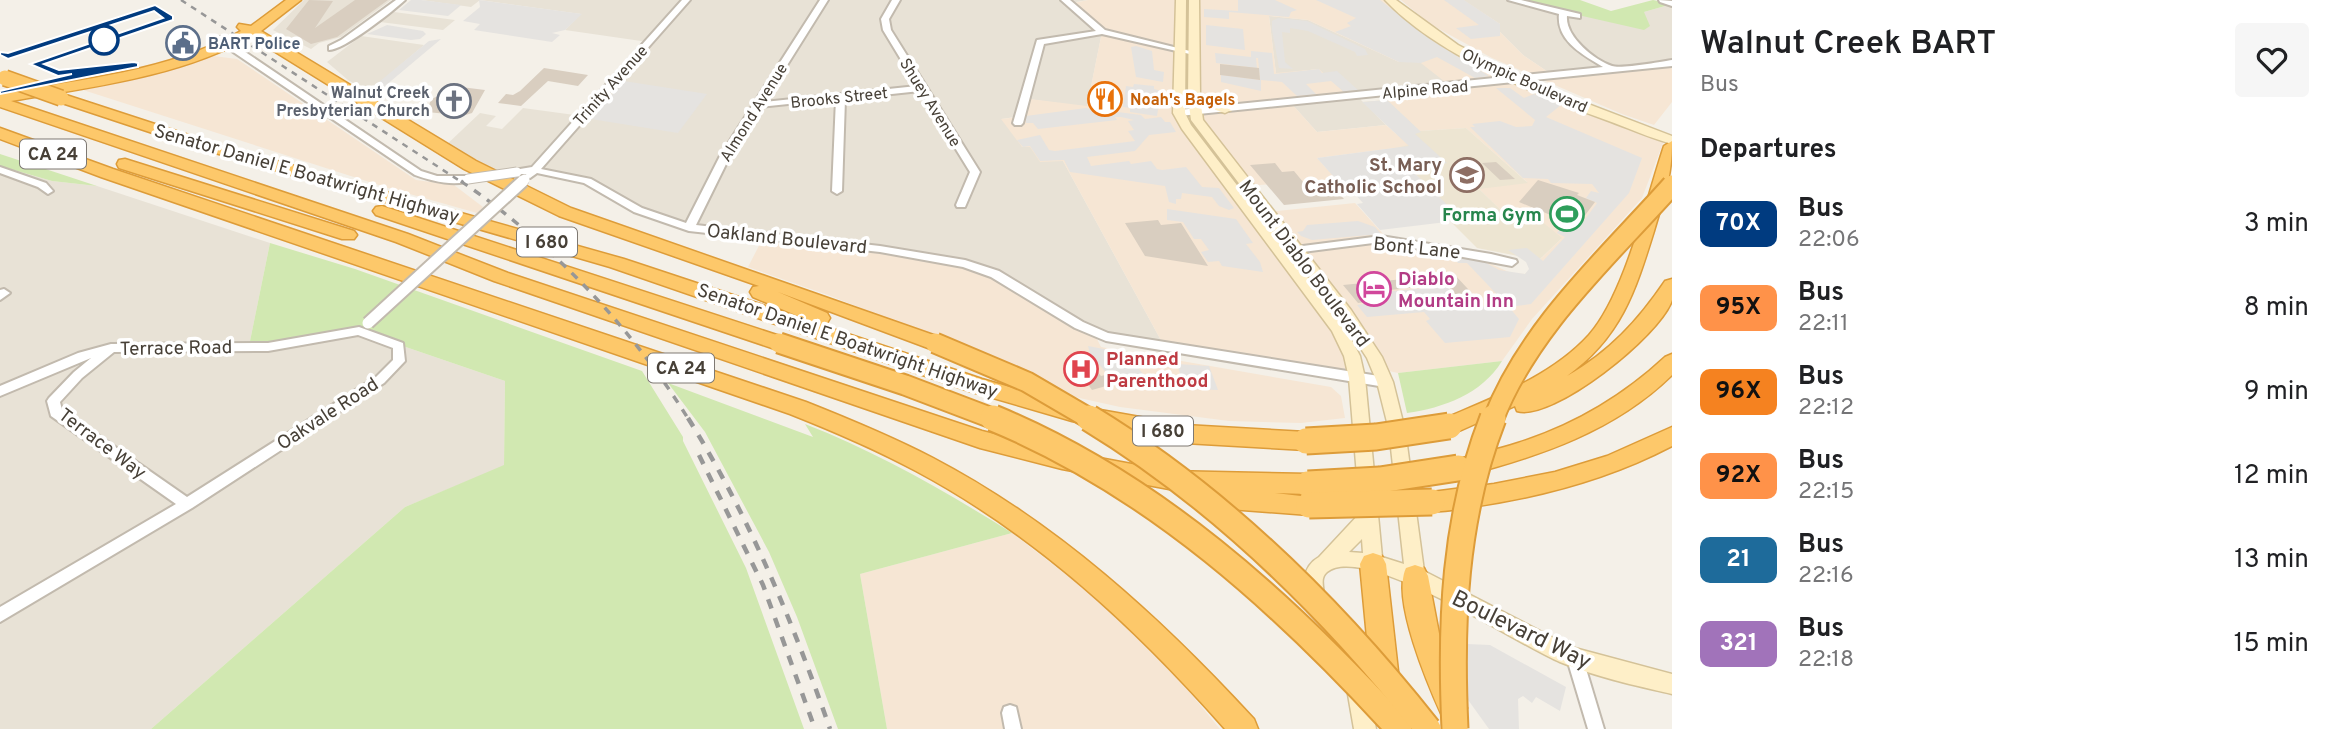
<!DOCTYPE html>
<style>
body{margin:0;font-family:Overpass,sans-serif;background:#f6f6f6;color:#202124;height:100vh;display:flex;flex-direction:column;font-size:26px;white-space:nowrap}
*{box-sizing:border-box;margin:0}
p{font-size:23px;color:#757577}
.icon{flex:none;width:38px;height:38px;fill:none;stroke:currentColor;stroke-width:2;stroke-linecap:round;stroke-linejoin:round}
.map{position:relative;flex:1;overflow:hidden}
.sheet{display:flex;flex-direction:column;background:#fff;width:665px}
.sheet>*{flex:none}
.badge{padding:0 14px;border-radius:10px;font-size:24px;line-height:46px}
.map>.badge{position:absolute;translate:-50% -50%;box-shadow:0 0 0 4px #fff}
h2{padding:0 28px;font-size:26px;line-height:63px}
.round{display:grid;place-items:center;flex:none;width:74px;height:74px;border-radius:7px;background:#f6f6f6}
.head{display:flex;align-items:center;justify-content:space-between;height:119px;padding:0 28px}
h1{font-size:33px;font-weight:600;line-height:52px}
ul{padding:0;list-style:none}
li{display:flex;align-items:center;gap:21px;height:84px;padding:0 28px}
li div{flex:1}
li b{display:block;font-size:26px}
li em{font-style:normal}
li .badge{min-width:77px;font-weight:700;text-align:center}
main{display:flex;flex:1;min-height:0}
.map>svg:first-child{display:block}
.residential{fill:#e8e2d6}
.commercial{fill:#f6e6d4}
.education{fill:#ede5d2}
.green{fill:#d1e8b1}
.parking{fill:#e5e3e0}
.building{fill:#d9cec0}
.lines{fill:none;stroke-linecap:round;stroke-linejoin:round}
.street-casing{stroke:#c2baae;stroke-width:4}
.secondary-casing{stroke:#d4c298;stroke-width:3}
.highway-casing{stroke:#dd9c39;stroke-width:3}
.street{fill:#fff;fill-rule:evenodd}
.secondary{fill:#feefc8;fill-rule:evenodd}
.highway{fill:#fdc86a;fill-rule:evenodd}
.rail-far2{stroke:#979797;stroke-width:2.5;stroke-dasharray:6 6;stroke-linecap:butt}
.rail-far1{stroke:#979797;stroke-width:3.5;stroke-dasharray:8 8;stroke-linecap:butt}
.rail{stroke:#979797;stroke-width:4.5;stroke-dasharray:10 10;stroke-linecap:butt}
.street-bridge-far1-casing{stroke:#c2baae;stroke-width:11;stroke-linecap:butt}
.street-bridge-casing{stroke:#c2baae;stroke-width:15;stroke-linecap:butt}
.highway-bridge-far2-casing{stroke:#dd9c39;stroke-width:18;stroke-linecap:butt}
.highway-bridge-far1-casing{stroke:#dd9c39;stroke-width:23;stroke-linecap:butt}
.highway-bridge-casing{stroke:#dd9c39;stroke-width:29;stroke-linecap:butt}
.street-bridge-far1{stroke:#fff;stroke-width:9}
.street-bridge{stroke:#fff;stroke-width:11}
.highway-bridge-far2{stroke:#fdc86a;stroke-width:15}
.highway-bridge-far1{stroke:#fdc86a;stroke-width:19}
.highway-bridge{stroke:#fdc86a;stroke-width:25}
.line{fill:#003b80;stroke:#fff;stroke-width:2}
.stop-dot{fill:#fff;stroke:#003b80;stroke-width:3.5}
.labels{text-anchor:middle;stroke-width:7;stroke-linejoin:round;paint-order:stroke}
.far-service-label{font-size:16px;font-weight:bold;fill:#4e5e75;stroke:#fff;text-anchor:start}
.far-street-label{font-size:16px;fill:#474037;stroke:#fff}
.far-worship-label{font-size:16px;font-weight:bold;fill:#5b616d;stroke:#fff;text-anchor:end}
.far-food-label{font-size:16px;font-weight:bold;fill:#c56008;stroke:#fff;text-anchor:start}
.shield{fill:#fff;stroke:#7e7973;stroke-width:2}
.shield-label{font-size:18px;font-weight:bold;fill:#474037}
.education-label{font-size:19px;font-weight:bold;fill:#785e54;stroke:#fff;text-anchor:end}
.street-label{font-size:19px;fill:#474037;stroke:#fff}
.leisure-label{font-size:19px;font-weight:bold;fill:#27864d;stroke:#fff;text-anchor:end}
.hotel-label{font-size:19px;font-weight:bold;fill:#b23c85;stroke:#fff;text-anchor:start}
.health-label{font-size:19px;font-weight:bold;fill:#be3a42;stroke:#fff;text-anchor:start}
.near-street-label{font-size:23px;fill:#474037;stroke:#fff}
</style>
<main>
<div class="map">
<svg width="1672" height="729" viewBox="0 0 1672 729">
<rect width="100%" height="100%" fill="#f4f0e8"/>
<g class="residential">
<polygon points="304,0 391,0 341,37 319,43 311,49 273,30"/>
<polygon points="421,0 1088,0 1070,3 1102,32 1087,107 1021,98 1015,117 1002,119 1030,147 1063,161 1163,344 1099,335 995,274 671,224 598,185 534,170 488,174 443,148 480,113 496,116 486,126 502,129 523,108 582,116 648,42 565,30 581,14 480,0 471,7"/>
<polygon points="1463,0 1512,0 1563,13 1644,12 1672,4 1672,63 1554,76 1523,55 1500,32 1500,24"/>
<polygon points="393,12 394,12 455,20 443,30 380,22"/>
<polygon points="1269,16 1308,20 1399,62 1418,60 1445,81 1352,91 1386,125 1317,132 1290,102 1318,69 1276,74"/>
<polygon points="361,36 424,45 368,92 348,80 327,62"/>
<polygon points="0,166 52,181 97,186 270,243 249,346 359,331 505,381 504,466 405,507 151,729 0,729"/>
</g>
<g class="commercial">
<polygon points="1088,0 1181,0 1179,113 1339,329 1357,378 1163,344 1063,161 1040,162 1030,147 1022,147 1001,119 1025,116 1030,99 1087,106 1102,32 1069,4"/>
<polygon points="1194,0 1390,0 1417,24 1505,74 1665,138 1642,198 1532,319 1502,361 1398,373 1379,369 1268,212 1355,203 1394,246 1482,260 1511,273 1525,274 1561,239 1534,215 1507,216 1478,188 1527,182 1466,128 1420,131 1387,100 1458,92 1417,60 1399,62 1308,20 1269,16 1276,73 1319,69 1348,96 1291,103 1317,132 1386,125 1410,146 1317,158 1336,179 1248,186 1194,112 1222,110 1200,102"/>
<polygon points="1401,0 1464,0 1500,24 1500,32 1523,55 1554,76 1672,63 1672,102 1654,125 1622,114 1492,58 1430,24"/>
<polygon points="213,56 237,59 416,180 454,185 483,207 477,213 385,187 80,89"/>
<polygon points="764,236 880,249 995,274 1094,333 1101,347 1331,387 1341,396 1345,418 1301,423 1229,421 1120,407 1057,393 940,339 828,295 748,267"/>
<polygon points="1012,533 1086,590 1134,635 1181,682 1220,729 887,729 860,574"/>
</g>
<polygon class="education" points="1387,100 1420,131 1466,128 1528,183 1479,189 1507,216 1534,215 1562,238 1539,260 1477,248 1451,222 1462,220 1390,149 1409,145 1362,102"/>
<g class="green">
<polygon points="1512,0 1580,0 1611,11 1653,0 1672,4 1644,12 1650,26 1644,30"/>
<polygon points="0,154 97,186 52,181 0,166"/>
<polygon points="270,243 355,269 642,371 683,437 683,441 746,568 804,729 151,729 405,507 504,465 505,381 359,331 249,346"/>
<path d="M 1502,361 C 1482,394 1443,408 1407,413 L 1398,373 Z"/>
<path d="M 668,383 L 813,437 L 805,424 C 879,453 945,491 1012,533 L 860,574 L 887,729 L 838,729 L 797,617 L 769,552 L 705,432 Z"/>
</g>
<g class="parking">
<polygon points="411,0 421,0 461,5 448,16 399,10"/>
<polygon points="479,0 582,14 565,30 552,33 560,35 552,42 474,30 480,24 463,21 480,7"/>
<polygon points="1238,0 1275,0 1297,10 1291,12 1289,17 1229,12 1229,19 1204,17 1204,9 1238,11"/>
<polygon points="1316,0 1380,0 1433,41 1489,76 1475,78 1437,57 1421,63 1399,62 1335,32 1351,26 1347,23 1356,18"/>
<polygon points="1444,0 1464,0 1500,24 1500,36 1471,39 1456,28 1479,25"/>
<polygon points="1278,18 1307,21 1365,49 1368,55 1357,56 1355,52 1308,31 1290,28 1290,33 1282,32 1285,62 1293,69 1279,68 1272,30 1272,21"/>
<polygon points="387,25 423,31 426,34 420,39 411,40 367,34"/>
<polygon points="1206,25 1243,29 1245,50 1206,45"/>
<polygon points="441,39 385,86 391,91 401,88 412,95 405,101 394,93 387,95 374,86 429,41"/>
<polygon points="1136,46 1152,51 1154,70 1164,72 1163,82 1136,77 1131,47"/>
<polygon points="1251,51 1272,53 1274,74 1319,69 1322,73 1337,71 1358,90 1343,91 1331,81 1306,84 1316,94 1297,96 1282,82 1261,80 1261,91 1221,82 1221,75 1260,80 1258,58 1256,58 1257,68 1216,63 1215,53 1251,57"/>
<polygon points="624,81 707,94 678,133 591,119"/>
<polygon points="1134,84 1154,86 1154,89 1161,91 1157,116 1130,112 1130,108 1123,107 1126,86 1133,87"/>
<polygon points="1496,88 1510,88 1524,98 1534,94 1561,105 1546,117 1642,158 1629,193 1531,304 1509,307 1519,319 1510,337 1445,343 1426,321 1430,319 1424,312 1367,317 1357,305 1377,302 1373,293 1447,286 1467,308 1506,304 1467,263 1458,263 1452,255 1481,260 1499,270 1525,274 1529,269 1526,262 1508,250 1527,248 1543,261 1565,237 1557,233 1563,224 1578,229 1597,203 1586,198 1591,191 1599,193 1592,184 1551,183 1548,179 1523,178 1470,127 1475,127 1472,124 1500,121 1516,127 1532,126 1535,120"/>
<polygon points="1387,100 1421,132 1415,134 1447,163 1408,167 1463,220 1380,230 1357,204 1363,203 1347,185 1342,186 1317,158 1409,146 1362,102"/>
<polygon points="1086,108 1100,112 1110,111 1141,115 1145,119 1161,117 1165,122 1170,122 1176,132 1149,135 1135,151 1087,157 1091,166 1129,161 1131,164 1151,161 1157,169 1162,170 1186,167 1202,187 1219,188 1234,208 1229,210 1219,206 1212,197 1182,193 1181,199 1176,199 1176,204 1169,202 1165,186 1070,172 1064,160 1040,161 1030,146 1023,147 1017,140 1040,135 1049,150 1055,151 1135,141 1128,131 1134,130 1128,121 1134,120 1121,117 1115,117 1117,120 1038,129 1033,123 1026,123 1026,116"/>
<polygon points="1167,209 1236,219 1253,243 1246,244 1260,262 1263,272 1222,266 1219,261 1208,262 1201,252 1209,250 1201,239 1194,239 1183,222 1167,220"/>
<polygon points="1358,221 1375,227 1381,234 1312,240 1301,236 1297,232 1303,231 1307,225"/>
<polygon points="1088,346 1125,353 1150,382 1151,387 1116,384 1090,354"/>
<polygon points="1177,364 1209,366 1218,390 1185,389"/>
<polygon points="1467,644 1490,645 1566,687 1560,711 1536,697 1532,703 1523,696 1518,699 1519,729 1489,729 1466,697"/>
</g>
<g class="building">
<polygon points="309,0 333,1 315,28 355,0 388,0 337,37 311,44 286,29"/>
<polygon points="1220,64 1259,68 1260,80 1220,75"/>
<polygon points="544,68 588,75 578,86 548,81 521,106 498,103 506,94 513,95 520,91"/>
<polygon points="461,87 485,90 472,113 453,119 447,114 427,112 431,99"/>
<polygon points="1092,89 1121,93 1119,109 1089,105"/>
<polygon points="1496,162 1515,179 1500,180 1482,163"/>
<polygon points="1275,163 1282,172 1294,171 1308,188 1332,186 1344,199 1284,205 1250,165"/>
<polygon points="1538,180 1579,193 1577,195 1595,202 1577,226 1519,202"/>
<polygon points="1158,220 1161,225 1181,223 1208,266 1145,256 1125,223"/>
<polygon points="1454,274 1481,303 1465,305 1446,284 1371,292 1376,301 1358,303 1343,285"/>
<polygon points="1085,357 1101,376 1105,375 1113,384 1092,390 1087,383 1081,385 1063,363"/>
</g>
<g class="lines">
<g class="street-casing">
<g id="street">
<path d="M 396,0 L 405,0 C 392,12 344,50 329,50 L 329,46 L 341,40 Z"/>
<polygon points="682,0 690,0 541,169 591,179 642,208 686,223 720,156 820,0 828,0 764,102 917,86 883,30 881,19 892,0 900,0 889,19 891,30 980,172 965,207 957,207 956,205 970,172 920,91 845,99 842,191 837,194 832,191 836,99 760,107 730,156 696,225 880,246 965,260 999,271 1083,322 1108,333 1385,377 1391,382 1385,387 1106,341 1075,328 991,277 963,267 880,252 689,231 634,212 584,183 537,173 530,178 527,177 526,174 514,174 514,170 532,167"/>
<polygon points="1061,0 1070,0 1105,30 1198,53 1194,55 1102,34 1044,44 1023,123 1021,125 1015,125 1013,123 1037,40 1096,31"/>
<path d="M 1508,0 L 1521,0 L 1580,14 L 1580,18 L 1567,16 C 1565,36 1594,60 1612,66 C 1621,69 1660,62 1672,60 L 1672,66 L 1179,116 L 1174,113 L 1179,110 L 1603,67 C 1583,55 1556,41 1559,14 Z"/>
<polygon points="1659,0 1672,1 1672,6 1660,2"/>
<path d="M 217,37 L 223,37 L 421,171 L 437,176 L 468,176 L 473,179 C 458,188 431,181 415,175 L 217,41 Z"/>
<polygon points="0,167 46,183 53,191 48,194 38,187 0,173"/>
<polygon points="1381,236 1491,254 1516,260 1517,262 1512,266 1381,242 1287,254 1282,251 1287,248"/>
<polygon points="4,289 10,293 0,300 0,290"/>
<path d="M 359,327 L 403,343 L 405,361 L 384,383 L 192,508 L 0,622 L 0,607 L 176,504 L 51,416 L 47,401 L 49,398 L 74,372 L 91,358 L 0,396 L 0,386 L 78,353 L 111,344 L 268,343 ZM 358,335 L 393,348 L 393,360 L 376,377 L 187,497 L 62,410 L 60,402 L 82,378 L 114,352 L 268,351 Z"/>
<polygon points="1575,651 1581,654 1583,659 1604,729 1588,729 1567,659 1569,654"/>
<polygon points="1010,705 1016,707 1021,729 1005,729 1002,713 1004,707"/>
</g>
</g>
<g class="secondary-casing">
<g id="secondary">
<path d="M 1176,0 L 1186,0 L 1185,113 L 1191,125 L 1344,325 L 1360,356 L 1365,378 L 1382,557 L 1404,564 L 1389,430 L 1377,382 L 1367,358 L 1341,318 L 1191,120 L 1188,98 L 1189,0 L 1199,0 L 1200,96 L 1231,110 L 1225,113 L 1201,105 L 1203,120 L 1351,310 L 1382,357 L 1393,382 L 1405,430 L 1424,571 L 1571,647 L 1672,674 L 1672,694 C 1634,685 1596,677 1560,662 C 1518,645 1365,542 1327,572 C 1317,580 1328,595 1323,606 L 1316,609 L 1309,606 C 1301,589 1301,567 1319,557 L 1360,513 L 1349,378 L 1344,356 L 1332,331 L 1182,129 L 1173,113 ZM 1362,539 L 1363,553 L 1349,552 Z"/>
<path d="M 1385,0 L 1396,0 L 1458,45 L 1528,81 L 1672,136 L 1672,144 C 1650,138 1628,128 1606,120 C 1535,94 1438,56 1385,0 Z"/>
<polygon points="1342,629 1349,631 1362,660 1376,729 1354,729 1342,660 1332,638 1335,631"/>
</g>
</g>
<g class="highway-casing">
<g id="highway">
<path d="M 286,0 L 301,0 L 261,31 L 476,161 L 571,208 L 942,338 L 945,343 L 942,348 L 935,350 L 928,348 L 778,292 L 827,313 L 830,318 L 827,323 L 821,325 L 982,379 L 1072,405 L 1185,425 L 1306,432 L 1314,435 L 1317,441 L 1314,447 L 1306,450 L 1185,443 L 1072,421 L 969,391 L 610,267 L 198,148 L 56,101 L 53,98 L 61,93 L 66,95 L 210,142 L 624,259 L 805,319 L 753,297 L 750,292 L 753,287 L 759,286 L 559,216 L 464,169 L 251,37 C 179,77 91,87 11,101 L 408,234 L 508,273 L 982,431 L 1062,451 L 1169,471 L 1308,474 L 1316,477 L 1320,484 L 1316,491 L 1308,494 L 1275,493 L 1318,498 L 1321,505 L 1318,512 L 1309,515 L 1229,509 L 1190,496 L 1187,490 L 1169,489 L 1062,469 L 980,448 L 494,281 L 396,242 L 0,107 L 0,93 C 80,80 169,71 241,31 L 237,27 L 239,24 L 251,26 Z"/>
<path d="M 0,128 L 113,169 L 806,402 C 849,419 892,437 933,458 C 1057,523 1160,617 1254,719 L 1258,729 L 1225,729 C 1136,628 1036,535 916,471 C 875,449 833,431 790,414 L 101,177 L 0,139 Z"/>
<path d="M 1672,141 C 1672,177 1664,197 1654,231 C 1635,292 1621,337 1567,376 C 1609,352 1638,321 1665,281 L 1672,279 C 1672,285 1672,294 1672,300 C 1661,335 1552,422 1517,411 L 1515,406 L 1457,432 L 1449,435 L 1441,432 L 1438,426 L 1441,420 C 1492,398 1551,377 1589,335 C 1625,294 1646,200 1664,146 Z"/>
<polygon points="125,159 354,231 357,235 354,239 342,239 119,168 117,164 119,160"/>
<polygon points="382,206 786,338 789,343 786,348 779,350 772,348 376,215 373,211 376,207"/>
<path d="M 1672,354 L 1672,375 C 1615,431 1540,456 1464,476 L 1456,474 L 1452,467 L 1456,460 C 1476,454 1497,450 1518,443 C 1574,425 1622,397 1665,357 Z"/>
<path d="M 1672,427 L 1672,446 C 1609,479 1541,497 1471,507 C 1456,509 1438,514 1424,509 L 1420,502 L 1424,495 L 1432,492 L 1494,484 L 1555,472 L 1607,456 Z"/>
<polygon points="1373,553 1382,556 1386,564 1399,680 1395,689 1385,693 1375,689 1371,680 1360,564 1364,556"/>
<path d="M 1415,565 L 1424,568 L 1428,576 L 1441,644 L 1467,708 L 1463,718 L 1453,722 L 1443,718 C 1429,687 1391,599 1406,568 Z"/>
</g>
</g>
<use href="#street" class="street"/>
<use href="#secondary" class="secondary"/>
<use href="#highway" class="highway"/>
<polyline class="rail-far2" points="181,0 463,183"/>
<path class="rail-far1" d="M 461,181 C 552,244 630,325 689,420"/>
<g class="rail">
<path d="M 688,418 C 749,516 792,620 830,729"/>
<polyline points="699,455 763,585 815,729"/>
</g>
<g class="street-bridge-far1-casing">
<g id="street-bridge-far1">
<polyline points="468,179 517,172"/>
<polyline points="521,183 525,179"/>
</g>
</g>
<g class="street-bridge-casing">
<polyline id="street-bridge" points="368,323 523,181"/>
</g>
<g class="highway-bridge-far2-casing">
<polyline id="highway-bridge-far2" points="5,78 61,98"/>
</g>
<g class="highway-bridge-far1-casing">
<g id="highway-bridge-far1">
<polyline points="779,343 905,385 997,420"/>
<polyline points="935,343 1027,382 1092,420"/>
<path d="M 1493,420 C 1529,327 1607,258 1672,185"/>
</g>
</g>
<g class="highway-bridge-casing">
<g id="highway-bridge">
<path d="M 993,418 C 1153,484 1284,603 1399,729"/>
<path d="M 1089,418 C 1222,499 1332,608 1428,729"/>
<polyline points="1306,441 1376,437 1449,426"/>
<polyline points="1308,484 1380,480 1458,468"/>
<polyline points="1309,505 1432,502"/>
<path d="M 1455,729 C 1450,623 1454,518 1493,418"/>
</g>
</g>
<use href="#street-bridge-far1" class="street-bridge-far1"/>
<use href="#street-bridge" class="street-bridge"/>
<use href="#highway-bridge-far2" class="highway-bridge-far2"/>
<use href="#highway-bridge-far1" class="highway-bridge-far1"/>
<use href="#highway-bridge" class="highway-bridge"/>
</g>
<polygon class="line" points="155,5 173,16 173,20 44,64 59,70 134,62 138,63 138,67 0,94 0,91 72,74 58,76 30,64 163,18 154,11 8,59 0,55 0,52 8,53"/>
<defs>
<g id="civic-ring" transform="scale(1.75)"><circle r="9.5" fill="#fff" stroke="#5c6f8a" stroke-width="1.5"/><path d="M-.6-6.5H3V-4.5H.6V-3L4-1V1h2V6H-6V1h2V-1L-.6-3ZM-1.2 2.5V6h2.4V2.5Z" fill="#5c6f8a"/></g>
<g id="restaurant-ring" transform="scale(1.75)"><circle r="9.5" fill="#fff" stroke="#e8710a" stroke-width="1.5"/><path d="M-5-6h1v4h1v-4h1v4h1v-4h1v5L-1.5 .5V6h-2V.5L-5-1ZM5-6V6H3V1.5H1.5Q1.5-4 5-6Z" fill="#e8710a"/></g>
<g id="church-ring" transform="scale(1.75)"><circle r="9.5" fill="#fff" stroke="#6b7280" stroke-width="1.5"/><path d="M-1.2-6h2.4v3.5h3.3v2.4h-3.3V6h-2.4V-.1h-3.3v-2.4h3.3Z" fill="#6b7280"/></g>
<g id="school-ring" transform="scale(1.75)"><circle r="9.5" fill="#fff" stroke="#8d6e63" stroke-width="1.5"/><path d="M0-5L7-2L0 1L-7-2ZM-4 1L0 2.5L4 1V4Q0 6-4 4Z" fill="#8d6e63"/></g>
<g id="stadium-ring" transform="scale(1.75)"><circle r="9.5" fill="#fff" stroke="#2e9e5b" stroke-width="1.5"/><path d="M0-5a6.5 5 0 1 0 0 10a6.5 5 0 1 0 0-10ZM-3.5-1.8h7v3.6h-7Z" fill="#2e9e5b"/></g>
<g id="hotel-ring" transform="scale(1.75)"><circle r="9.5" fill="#fff" stroke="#d1479c" stroke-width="1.5"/><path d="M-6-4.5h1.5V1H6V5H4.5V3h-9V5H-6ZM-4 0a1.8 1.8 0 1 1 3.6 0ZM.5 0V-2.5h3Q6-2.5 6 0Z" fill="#d1479c"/></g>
<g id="hospital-ring" transform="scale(1.75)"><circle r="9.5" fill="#fff" stroke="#e0444e" stroke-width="1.5"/><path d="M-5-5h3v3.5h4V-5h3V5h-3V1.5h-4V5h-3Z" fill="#e0444e"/></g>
</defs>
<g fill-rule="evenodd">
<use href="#civic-ring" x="183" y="43"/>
<use href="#restaurant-ring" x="1105" y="99"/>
<use href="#church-ring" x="454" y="101"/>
<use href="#school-ring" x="1467" y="175"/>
<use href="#stadium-ring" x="1567" y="214"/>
<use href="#hotel-ring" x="1374" y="289"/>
<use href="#hospital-ring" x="1081" y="369"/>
</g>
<circle class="stop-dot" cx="104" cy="40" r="14"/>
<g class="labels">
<g class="far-service-label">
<text x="208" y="49">BART Police</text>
</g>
<g class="far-street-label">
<text transform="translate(1525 80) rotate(24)" y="6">Olympic Boulevard</text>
<text transform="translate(610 85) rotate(-48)" y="6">Trinity Avenue</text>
<text transform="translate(1425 89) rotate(-5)" y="6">Alpine Road</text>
<text transform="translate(839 97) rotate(-6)" y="6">Brooks Street</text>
<text transform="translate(931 102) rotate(58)" y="6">Shuey Avenue</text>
<text transform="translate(753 112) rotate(-58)" y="6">Almond Avenue</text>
</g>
<g class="far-worship-label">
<text x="430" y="98">Walnut Creek<tspan x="430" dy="18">Presbyterian Church</tspan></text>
</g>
<g class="far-food-label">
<text x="1130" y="105">Noah's Bagels</text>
</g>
<g class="shield">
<rect x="20" y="139.5" width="66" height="29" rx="5"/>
<rect x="517" y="227.5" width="60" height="29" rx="5"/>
<rect x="648" y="353.5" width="66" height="29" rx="5"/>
<rect x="1133" y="416.5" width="60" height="29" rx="5"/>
</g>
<g class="shield-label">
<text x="53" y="160">CA 24</text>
<text x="547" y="248">I 680</text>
<text x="681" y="374">CA 24</text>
<text x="1163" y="437">I 680</text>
</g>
<g class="education-label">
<text x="1442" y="171">St. Mary<tspan x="1442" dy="22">Catholic School</tspan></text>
</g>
<g class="street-label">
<text transform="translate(307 173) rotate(16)" y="7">Senator Daniel E Boatwright Highway</text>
<text transform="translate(787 238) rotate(6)" y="7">Oakland Boulevard</text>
<text transform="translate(1417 247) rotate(6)" y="7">Bont Lane</text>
<text transform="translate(1305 263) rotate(53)" y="7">Mount Diablo Boulevard</text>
<text transform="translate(848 340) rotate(19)" y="7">Senator Daniel E Boatwright Highway</text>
<text transform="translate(176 347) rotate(-1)" y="7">Terrace Road</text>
<text transform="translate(327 413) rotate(-33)" y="7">Oakvale Road</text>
<text transform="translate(103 443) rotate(37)" y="7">Terrace Way</text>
</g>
<g class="leisure-label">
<text x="1542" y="221">Forma Gym</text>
</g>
<g class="hotel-label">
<text x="1398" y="285">Diablo<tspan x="1398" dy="22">Mountain Inn</tspan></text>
</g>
<g class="health-label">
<text x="1106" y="365">Planned<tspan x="1106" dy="22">Parenthood</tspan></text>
</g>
<g class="near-street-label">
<text transform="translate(1522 629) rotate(26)" y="8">Boulevard Way</text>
</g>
</g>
</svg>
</div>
<section class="sheet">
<div class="head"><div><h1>Walnut Creek BART</h1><p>Bus</p></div><a class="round"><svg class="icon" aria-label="heart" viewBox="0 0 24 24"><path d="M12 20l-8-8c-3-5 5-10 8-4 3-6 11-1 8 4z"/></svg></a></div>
<h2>Departures</h2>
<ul>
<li><span class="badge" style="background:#003b80;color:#fff">70X</span><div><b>Bus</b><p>22:06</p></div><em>3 min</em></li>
<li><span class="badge" style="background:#ff9249;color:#111">95X</span><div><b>Bus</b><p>22:11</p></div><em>8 min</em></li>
<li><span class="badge" style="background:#f58220;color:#111">96X</span><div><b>Bus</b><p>22:12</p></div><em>9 min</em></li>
<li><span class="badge" style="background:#ff9249;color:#111">92X</span><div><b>Bus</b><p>22:15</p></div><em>12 min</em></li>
<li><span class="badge" style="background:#1e6b9b;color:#fff">21</span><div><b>Bus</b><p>22:16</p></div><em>13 min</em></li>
<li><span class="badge" style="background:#a173ba;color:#fff">321</span><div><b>Bus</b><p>22:18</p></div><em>15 min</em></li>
</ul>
</section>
</main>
